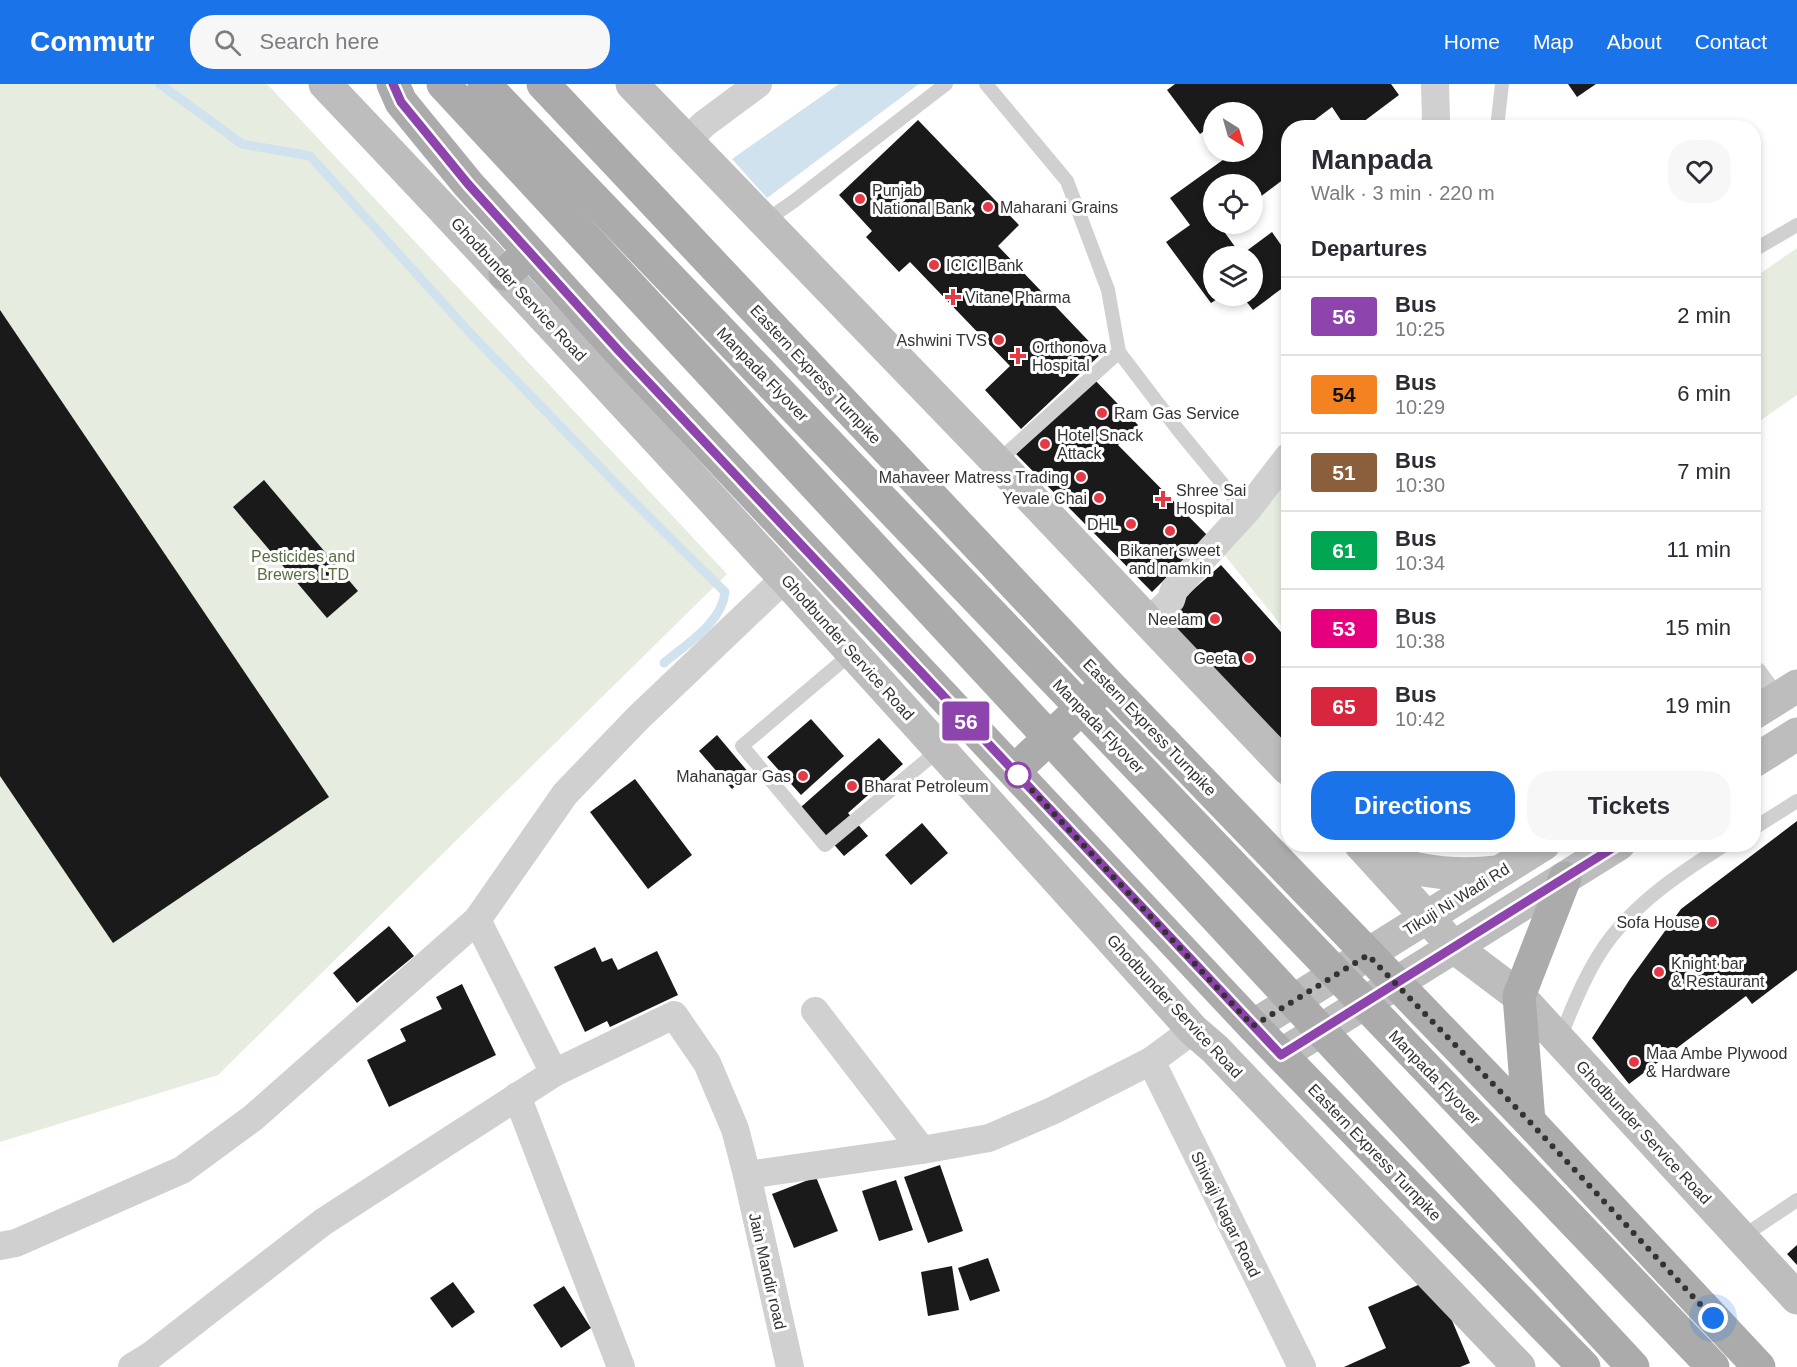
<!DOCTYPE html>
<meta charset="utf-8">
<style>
body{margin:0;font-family:Arial,sans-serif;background:#f7f7f7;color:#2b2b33;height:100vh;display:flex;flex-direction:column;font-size:22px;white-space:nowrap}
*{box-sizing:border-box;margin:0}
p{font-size:20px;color:#7c7c81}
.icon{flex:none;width:33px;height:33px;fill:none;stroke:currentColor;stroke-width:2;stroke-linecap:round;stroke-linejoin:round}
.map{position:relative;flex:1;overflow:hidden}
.sheet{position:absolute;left:1281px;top:36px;width:480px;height:732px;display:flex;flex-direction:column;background:#fff;border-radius:24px;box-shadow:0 3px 9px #0003}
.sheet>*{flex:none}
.badge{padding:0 12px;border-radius:4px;font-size:21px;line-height:39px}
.needle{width:39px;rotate:143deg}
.controls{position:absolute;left:1203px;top:18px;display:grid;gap:12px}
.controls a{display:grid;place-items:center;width:60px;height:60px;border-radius:50%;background:#fff;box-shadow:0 3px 9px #0003;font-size:30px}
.you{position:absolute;width:30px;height:30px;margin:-15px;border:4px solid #fff;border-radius:50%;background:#1a73e8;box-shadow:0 0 0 9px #1a73e833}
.map>.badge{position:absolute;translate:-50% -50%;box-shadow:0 0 0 3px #fff}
h2{padding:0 30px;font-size:22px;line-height:54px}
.round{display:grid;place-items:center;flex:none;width:63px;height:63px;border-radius:24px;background:#f7f7f7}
.summary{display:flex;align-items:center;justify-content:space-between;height:102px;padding:0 30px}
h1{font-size:28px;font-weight:600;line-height:45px}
.primary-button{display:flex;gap:12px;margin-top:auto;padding:12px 30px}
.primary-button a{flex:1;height:69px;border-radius:24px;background:#1a73e8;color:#fff;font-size:24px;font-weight:600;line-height:69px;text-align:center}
.primary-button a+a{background:#f7f7f7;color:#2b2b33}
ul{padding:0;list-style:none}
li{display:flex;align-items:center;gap:18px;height:78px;padding:0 30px;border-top:2px solid #e1e1e2}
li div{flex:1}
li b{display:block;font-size:22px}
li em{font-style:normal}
li .badge{min-width:66px;font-weight:700;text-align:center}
header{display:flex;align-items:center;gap:36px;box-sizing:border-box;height:84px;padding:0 30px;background:#1a73e8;color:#fff}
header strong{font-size:28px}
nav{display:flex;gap:33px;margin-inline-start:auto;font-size:21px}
.search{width:420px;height:54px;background:#f7f7f7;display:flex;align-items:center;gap:15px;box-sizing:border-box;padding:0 21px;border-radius:24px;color:#7c7c81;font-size:22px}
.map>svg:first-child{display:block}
.green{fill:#e6ecdf}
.water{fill:#cfe2ee}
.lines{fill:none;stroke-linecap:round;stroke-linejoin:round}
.stream{stroke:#cfe2ee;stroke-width:9}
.building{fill:#1a1a1a}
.lane{stroke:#d0d0d0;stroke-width:14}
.street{stroke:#d0d0d0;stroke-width:28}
.secondary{stroke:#bdbdbd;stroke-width:33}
.primary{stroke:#ababab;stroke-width:33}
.primary-bridge{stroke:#ababab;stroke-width:33}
.line-casing{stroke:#fff;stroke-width:14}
.line{stroke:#8e44ad;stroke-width:9}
.walk{stroke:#333;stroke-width:6;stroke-dasharray:0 10.8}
.poi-dot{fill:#e63946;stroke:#fff;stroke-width:2}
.stop-dot{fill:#fff;stroke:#8e44ad;stroke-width:3}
.labels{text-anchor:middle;stroke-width:6;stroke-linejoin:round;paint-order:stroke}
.poi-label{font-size:16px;fill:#333;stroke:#fff;text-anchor:start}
.street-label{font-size:16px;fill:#333;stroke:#fff}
.park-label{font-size:16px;fill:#56703f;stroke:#fff}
</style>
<header>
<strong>Commutr</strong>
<div class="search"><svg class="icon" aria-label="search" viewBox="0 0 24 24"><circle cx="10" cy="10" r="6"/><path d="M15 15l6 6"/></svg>Search here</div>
<nav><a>Home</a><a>Map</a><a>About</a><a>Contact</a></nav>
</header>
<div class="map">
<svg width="1797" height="1283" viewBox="0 0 1797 1283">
<rect width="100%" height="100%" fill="#fff"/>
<g class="green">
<polygon points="0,0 267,0 727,490 218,991 0,1058"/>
<polygon points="1797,164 1797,311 1754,341 1754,194"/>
<polygon points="1288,394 1288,550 1223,469"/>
</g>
<polygon class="water" points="839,0 919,0 767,114 732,75"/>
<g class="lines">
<path class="stream" d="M 160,0 L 242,60 L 310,72 L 471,250 L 627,411 L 725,508 C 722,539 686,560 664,579"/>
</g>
<g class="building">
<polygon points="1175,0 1391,0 1399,11 1355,44 1346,44 1332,23 1304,44 1288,44 1288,55 1283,59 1288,66 1288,92 1252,119 1252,100 1214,100 1214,140 1224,140 1220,142 1241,171 1272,148 1288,171 1288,200 1253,226 1242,212 1252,212 1252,172 1214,172 1214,212 1222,212 1211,219 1166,158 1190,141 1170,114 1234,68 1252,68 1252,28 1214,28 1214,40 1200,50 1167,6"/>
<polygon points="1568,0 1596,0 1577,13"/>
<polygon points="918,36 1019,141 998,162 1101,270 1021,345 985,306 1010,282 910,178 899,188 866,153 872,147 839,111"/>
<polygon points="0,226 329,713 113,859 0,692"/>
<polygon points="1093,294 1138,341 1118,361 1208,452 1152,508 1016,370"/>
<polygon points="264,396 358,507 327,534 233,423"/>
<polygon points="1221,481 1288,556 1288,661 1159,536"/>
<polygon points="811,635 844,672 801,711 767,673"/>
<polygon points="717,651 749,689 732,705 699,667"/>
<polygon points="879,654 903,680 848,729 868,752 844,772 801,723"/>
<polygon points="635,695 692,771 648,805 590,728"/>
<polygon points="1797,737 1797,886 1752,920 1746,912 1629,1000 1592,954 1630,895 1681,825"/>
<polygon points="922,739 948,769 911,801 885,771"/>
<polygon points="389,842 414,872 357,919 333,889"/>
<polygon points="595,863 602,878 612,874 618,886 657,867 678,911 610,943 607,937 585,948 554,883"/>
<polygon points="462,900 496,971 389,1023 367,976 406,957 400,945 442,925 436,913"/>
<polygon points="940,1081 963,1147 928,1159 904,1093"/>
<polygon points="816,1093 838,1147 794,1164 772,1110"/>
<polygon points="896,1096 913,1146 879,1157 862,1107"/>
<polygon points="1797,1161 1797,1181 1787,1170"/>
<polygon points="988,1174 1000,1207 970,1217 958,1184"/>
<polygon points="952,1182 959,1226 928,1232 921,1188"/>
<polygon points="1434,1194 1470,1279 1460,1283 1344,1283 1386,1264 1368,1223"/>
<polygon points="453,1198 475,1228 452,1244 430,1214"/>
<polygon points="564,1202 591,1244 561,1264 533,1221"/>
</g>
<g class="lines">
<g class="lane">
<polyline points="986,0 1067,97 1108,206 1119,268 1179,347 1235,415 1248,425"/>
<polyline points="1497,44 1502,0"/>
<polyline points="764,138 794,117 946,0"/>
<polyline points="1754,166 1797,141"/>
<polyline points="997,378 1119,268"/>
<polyline points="853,568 742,662 825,761 940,665"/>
<polyline points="1754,744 1797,717"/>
<path d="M 1560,954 C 1574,919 1589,881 1612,852 C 1643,813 1685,786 1726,760"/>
<polyline points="1742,1153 1797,1116"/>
</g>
<g class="street">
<polyline points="1434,44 1436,35 1435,0"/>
<polyline points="687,57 704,40 758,0"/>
<polyline points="1148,538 1171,516 1174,506 1248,425 1288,373"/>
<polyline points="1754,591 1773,617"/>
<polyline points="477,836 554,989"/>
<polyline points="815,927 922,1066"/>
<polyline points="1151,977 1302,1283"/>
<polyline points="517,1012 621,1283"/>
<polyline points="747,1091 790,1283"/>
<polyline points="0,1162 16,1159 182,1086 254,1033 477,836 565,710 637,635 786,493"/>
<polyline points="132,1283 150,1272 323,1138 554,989 674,931 707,979 735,1045 747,1091 922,1066 989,1054 1052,1027 1151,977 1193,946"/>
</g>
<g class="secondary">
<path d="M 325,0 C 620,310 907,628 1193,946 L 1215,965 L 1519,1283"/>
<polyline points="632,0 997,378 1288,685"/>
<polyline points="1754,629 1797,602"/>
<polyline points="1754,677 1797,650"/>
<polyline points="1360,760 1454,863 1519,912 1797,1214"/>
<path d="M 1372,771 C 1413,788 1453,793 1497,788"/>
<polyline points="1253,942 1544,760"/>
<polyline points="1281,971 1619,760"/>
</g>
<g class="primary">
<polyline points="393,0 401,18 468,100 619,267 1253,942 1584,1283"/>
<polyline points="543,0 1108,600 1529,1037 1759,1283"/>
<polyline points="505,190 529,168"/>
<polyline points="1014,687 1102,605"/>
<polyline points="1529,1037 1519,912 1565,794"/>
</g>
<g class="primary-bridge">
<polyline points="443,0 1633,1283"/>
<polyline points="484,0 1713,1283"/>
</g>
</g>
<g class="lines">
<g class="line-casing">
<polyline id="line" points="393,0 401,18 468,100 619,267 1281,971 1619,760"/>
</g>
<use href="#line" class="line"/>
<polyline class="walk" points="1018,691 1014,687 1253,942 1368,871 1529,1037 1713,1234"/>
</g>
<g class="poi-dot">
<circle cx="860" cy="115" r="6"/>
<circle cx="988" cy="123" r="6"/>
<circle cx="934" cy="181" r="6"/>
<path d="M950 204h6v6h6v6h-6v6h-6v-6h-6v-6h6z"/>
<circle cx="999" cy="256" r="6"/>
<path d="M1015 263h6v6h6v6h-6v6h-6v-6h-6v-6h6z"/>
<circle cx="1102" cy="329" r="6"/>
<circle cx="1045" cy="360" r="6"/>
<circle cx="1081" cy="393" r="6"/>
<circle cx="1099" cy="414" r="6"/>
<path d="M1160 406h6v6h6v6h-6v6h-6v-6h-6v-6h6z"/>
<circle cx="1131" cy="440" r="6"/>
<circle cx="1170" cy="447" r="6"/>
<circle cx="1215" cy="535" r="6"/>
<circle cx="1249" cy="574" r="6"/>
<circle cx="803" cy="692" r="6"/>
<circle cx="852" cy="702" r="6"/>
<circle cx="1712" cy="838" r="6"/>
<circle cx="1659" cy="888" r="6"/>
<circle cx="1634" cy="978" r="6"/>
</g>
<circle class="stop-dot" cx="1018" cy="691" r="12"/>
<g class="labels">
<g class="poi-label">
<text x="872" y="112">Punjab<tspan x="872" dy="18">National Bank</tspan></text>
<text x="1000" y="129">Maharani Grains</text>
<text x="946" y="187">ICICI Bank</text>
<text x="965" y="219">Vitane Pharma</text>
<text x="987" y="262" text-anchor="end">Ashwini TVS</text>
<text x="1032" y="269">Orthonova<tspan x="1032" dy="18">Hospital</tspan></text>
<text x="1114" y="335">Ram Gas Service</text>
<text x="1057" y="357">Hotel Snack<tspan x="1057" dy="18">Attack</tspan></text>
<text x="1069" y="399" text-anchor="end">Mahaveer Matress Trading</text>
<text x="1176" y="412">Shree Sai<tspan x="1176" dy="18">Hospital</tspan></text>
<text x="1087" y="420" text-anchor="end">Yevale Chai</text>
<text x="1119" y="446" text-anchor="end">DHL</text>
<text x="1170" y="472" text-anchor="middle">Bikaner sweet<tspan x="1170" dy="18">and namkin</tspan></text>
<text x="1203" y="541" text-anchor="end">Neelam</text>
<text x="1237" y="580" text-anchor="end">Geeta</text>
<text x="791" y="698" text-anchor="end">Mahanagar Gas</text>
<text x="864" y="708">Bharat Petroleum</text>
<text x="1700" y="844" text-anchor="end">Sofa House</text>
<text x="1671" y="885">Knight bar<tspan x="1671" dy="18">&amp; Restaurant</tspan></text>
<text x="1646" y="975">Maa Ambe Plywood<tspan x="1646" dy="18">&amp; Hardware</tspan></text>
</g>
<g class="street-label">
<text transform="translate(519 205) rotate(47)" y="6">Ghodbunder Service Road</text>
<text transform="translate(763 290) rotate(46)" y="6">Manpada Flyover</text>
<text transform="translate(816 290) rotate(47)" y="6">Eastern Express Turnpike</text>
<text transform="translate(848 563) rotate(48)" y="6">Ghodbunder Service Road</text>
<text transform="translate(1099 642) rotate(46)" y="6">Manpada Flyover</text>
<text transform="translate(1150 643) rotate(46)" y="6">Eastern Express Turnpike</text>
<text transform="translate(1456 815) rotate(-32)" y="6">Tikuji Ni Wadi Rd</text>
<text transform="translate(1175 922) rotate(47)" y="6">Ghodbunder Service Road</text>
<text transform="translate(1435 993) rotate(46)" y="6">Manpada Flyover</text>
<text transform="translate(1644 1048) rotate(47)" y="6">Ghodbunder Service Road</text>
<text transform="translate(1375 1068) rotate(46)" y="6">Eastern Express Turnpike</text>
<text transform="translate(1226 1130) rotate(64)" y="6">Shivaji Nagar Road</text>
<text transform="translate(768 1187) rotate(77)" y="6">Jain Mandir road</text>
</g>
<g class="park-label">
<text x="303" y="478">Pesticides and<tspan x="303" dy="18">Brewers LTD</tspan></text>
</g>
</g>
</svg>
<div class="controls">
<a><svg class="needle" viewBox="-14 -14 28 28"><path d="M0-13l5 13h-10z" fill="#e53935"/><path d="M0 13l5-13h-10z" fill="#7c7c81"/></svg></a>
<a><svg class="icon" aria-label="locate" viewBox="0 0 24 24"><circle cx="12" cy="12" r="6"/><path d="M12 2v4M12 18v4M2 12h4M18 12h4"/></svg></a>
<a><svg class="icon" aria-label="layers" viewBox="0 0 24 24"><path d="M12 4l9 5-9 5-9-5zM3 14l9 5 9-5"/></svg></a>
</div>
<div class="you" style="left:1713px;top:1234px"></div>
<b class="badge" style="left:966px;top:637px;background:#8e44ad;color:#fff">56</b>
<section class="sheet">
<div class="summary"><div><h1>Manpada</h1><p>Walk · 3 min · 220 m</p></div><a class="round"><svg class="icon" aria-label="heart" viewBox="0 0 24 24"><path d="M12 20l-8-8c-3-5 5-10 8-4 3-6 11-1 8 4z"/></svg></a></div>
<h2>Departures</h2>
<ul>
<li><span class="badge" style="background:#8e44ad;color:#fff">56</span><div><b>Bus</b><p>10:25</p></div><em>2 min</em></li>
<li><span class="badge" style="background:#f58220;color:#111">54</span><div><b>Bus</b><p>10:29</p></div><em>6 min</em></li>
<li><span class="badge" style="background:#8b5e3c;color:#fff">51</span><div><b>Bus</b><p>10:30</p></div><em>7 min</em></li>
<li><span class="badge" style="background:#00a651;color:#fff">61</span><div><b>Bus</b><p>10:34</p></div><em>11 min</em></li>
<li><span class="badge" style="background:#e6007e;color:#fff">53</span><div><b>Bus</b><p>10:38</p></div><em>15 min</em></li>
<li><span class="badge" style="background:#d7263d;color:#fff">65</span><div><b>Bus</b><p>10:42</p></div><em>19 min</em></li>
</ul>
<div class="primary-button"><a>Directions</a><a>Tickets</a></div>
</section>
</div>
